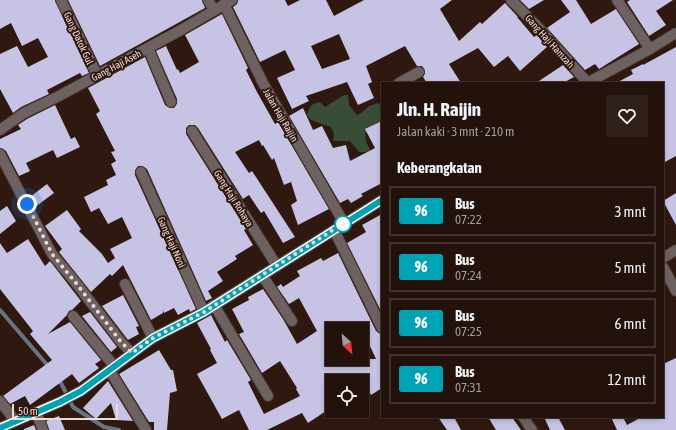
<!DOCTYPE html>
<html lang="id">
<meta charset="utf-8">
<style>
body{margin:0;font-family:"Asap Condensed",sans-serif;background:#2e2019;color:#f1f3f6;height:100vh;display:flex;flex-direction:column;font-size:15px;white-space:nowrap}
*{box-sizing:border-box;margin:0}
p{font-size:13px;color:#a29e9d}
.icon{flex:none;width:22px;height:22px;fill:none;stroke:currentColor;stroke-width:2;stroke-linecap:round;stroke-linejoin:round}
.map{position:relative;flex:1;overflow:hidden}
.drawer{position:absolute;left:381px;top:82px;width:283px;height:336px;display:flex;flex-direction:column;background:#22120b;border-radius:0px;box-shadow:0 2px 6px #0003,0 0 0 1px #3f322c}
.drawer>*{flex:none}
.badge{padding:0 8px;border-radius:3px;font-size:14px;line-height:26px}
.needle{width:26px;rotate:153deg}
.buttons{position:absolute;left:325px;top:322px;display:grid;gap:8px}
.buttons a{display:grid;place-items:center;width:44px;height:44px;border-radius:0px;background:#22120b;box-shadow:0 2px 6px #0003,0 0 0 1px #3f322c;font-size:20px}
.scale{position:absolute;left:12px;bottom:10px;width:106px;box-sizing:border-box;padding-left:4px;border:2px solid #ebdbd5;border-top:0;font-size:11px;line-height:14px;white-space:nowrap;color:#ebdbd5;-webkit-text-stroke:3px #2e180f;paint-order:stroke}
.you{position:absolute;width:20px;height:20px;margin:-10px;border:3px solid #fff;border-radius:50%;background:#1a73e8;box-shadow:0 0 0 6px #1a73e833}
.map>.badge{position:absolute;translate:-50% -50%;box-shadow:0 0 0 2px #fff}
h2{padding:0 16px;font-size:15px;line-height:36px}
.round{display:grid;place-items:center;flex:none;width:42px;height:42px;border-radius:0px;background:#2e2019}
.headline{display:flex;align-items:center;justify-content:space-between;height:68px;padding:0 16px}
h1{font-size:19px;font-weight:700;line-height:30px}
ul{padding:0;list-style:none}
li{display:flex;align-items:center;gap:12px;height:50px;margin:0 8px 6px;padding:0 8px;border:2px solid #3f322c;border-radius:0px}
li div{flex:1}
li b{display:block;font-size:15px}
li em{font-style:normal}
li .badge{min-width:44px;font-weight:700;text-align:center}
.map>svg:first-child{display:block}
.forest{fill:#374d36}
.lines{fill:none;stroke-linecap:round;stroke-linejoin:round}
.stream{stroke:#6a7382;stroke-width:4}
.building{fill:#c6c3e5;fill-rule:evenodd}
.minor-casing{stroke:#48332b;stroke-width:12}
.minor{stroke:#6e6161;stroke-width:10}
.line-casing{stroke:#fff;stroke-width:9}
.line{stroke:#00a3b4;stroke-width:6}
.walk{stroke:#ebdbd5;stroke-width:4;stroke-dasharray:0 7.2}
.stop-dot{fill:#fff;stroke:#00a3b4;stroke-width:2}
.labels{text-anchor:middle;stroke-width:4;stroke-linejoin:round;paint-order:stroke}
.street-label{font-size:10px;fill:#ebdbd5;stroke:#2e180f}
</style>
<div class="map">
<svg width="676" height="430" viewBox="0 0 676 430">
<rect width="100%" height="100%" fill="#2e180f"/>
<path class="forest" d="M 344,95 L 348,95 L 349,105 L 357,115 L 360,114 L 369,106 L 378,103 L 382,107 L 382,122 L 370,128 L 365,134 L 366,141 L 370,150 L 366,152 L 359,152 L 350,141 L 333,141 L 334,134 L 331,127 L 311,120 L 307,115 C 309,108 311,103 320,102 L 325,107 Z"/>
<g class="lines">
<g class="stream">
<polyline points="0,310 49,367"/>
<polyline points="59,379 73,407 104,427 119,430"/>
</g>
</g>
<g class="building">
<polygon points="0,0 55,0 89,73 82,76 80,73 47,90 49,94 21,107 13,113 0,89 0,54 17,46 28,67 48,57 38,38 22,46 11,23 0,29"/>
<polygon points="68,0 202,0 205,8 100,66"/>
<path d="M 238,0 L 285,0 L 288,6 L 300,0 L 326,0 L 334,16 L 364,0 L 452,0 L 440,9 L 459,41 L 480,22 L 482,24 L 505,3 L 518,17 L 517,17 L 534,37 L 537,35 L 547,47 L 520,71 L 508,56 L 494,67 L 478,48 L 449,64 L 461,83 L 427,83 L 423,77 L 425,73 L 424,69 L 422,66 L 417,66 L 405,46 L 366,66 L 372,82 L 368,84 L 374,98 L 358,105 L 347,82 L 306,96 L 309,101 L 292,109 L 277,78 L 295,70 L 285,50 L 260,62 L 233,7 L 237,4 ZM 339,34 L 350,59 L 322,69 L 311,46 Z"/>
<polygon points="520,0 544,0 529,9"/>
<polygon points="561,0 576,0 591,24 616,9 639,44 599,69 595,64 585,70 547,28 570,12"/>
<polygon points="630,0 673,0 656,11 666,25 649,36 627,2"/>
<polygon points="222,14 248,68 246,70 257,92 275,124 278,122 329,209 298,225 291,205 297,201 291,182 284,185 274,158 272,160 263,145 262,146 259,140 235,152 249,173 252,171 295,237 283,243 264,211 261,213 249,195 243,199 198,128 195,125 189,125 186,128 186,134 246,229 244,230 253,245 235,256 237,259 217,272 223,281 208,291 212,298 206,301 147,169 142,166 138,166 135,171 135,175 196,309 190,312 189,309 178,315 174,308 164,313 163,310 163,313 151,320 123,265 112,276 110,274 91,292 59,252 62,249 45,226 67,210 81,229 79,231 102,254 108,263 115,258 110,249 132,238 122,217 108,224 99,208 91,212 84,197 108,185 106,180 116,175 111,164 116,161 111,152 115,151 96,114 100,111 88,88 145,57 165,105 170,108 174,108 177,103 177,99 156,51 166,46 177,70 178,69 180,73 199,62 185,35"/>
<polygon points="676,47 676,156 663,163 663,83 616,83 633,74 631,70 643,64 643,65"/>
<polygon points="563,65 574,77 563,83 536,83"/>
<polygon points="55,105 71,139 75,137 80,147 57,158 53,150 26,163 30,171 19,176 6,151 0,148 0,139 21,129 18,125 27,119"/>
<polygon points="303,108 313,130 322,126 333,148 346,145 350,161 375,148 365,129 382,121 382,183 361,194 363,196 351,203 348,199 340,203 289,116"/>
<polygon points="47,184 54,193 35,207 30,197"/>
<polygon points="676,193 676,225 663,201"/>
<polygon points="7,206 16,221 0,234 0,211"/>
<polygon points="382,214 382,313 347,243 366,232 362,225"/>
<polygon points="28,239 45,266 50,261 81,301 72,310 69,311 67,315 48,334 70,322 101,360 95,364 99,368 79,383 72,374 30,405 25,396 10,404 3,396 52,360 30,334 33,331 0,289 0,243 7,253"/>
<path d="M 338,253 L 376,331 L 382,334 L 382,388 L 371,395 L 364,381 L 332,381 L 332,407 L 308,423 L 302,413 L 267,430 L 249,430 L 239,410 L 222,419 L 197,374 L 217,363 L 210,350 L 211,349 L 197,323 L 211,315 L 225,342 L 227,340 L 251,380 L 248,382 L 264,414 L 300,396 L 296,389 L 297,388 L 280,361 L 262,373 L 239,334 L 244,332 L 232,309 L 249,300 L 248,297 L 263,289 L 283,319 L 297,344 L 317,331 L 299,298 L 289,304 L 277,287 L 281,284 L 283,287 L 300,276 L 297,271 L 321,258 L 323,261 ZM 332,329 L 362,329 L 376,359 L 332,359 Z"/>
<polygon points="123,295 139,326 136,327 139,334 128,340 102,306"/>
<polygon points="90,312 117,347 111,352 82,316"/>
<polygon points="159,350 171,370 173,370 177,391 170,393 167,430 154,430 154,422 149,422 119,374"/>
<polygon points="676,358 676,430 617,430 611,417 623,417 627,425 642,417 663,417 663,364"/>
<polygon points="108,381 133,421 116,420 111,403 96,419 83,408"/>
<polygon points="59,416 65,430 49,430 46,421"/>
<polygon points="438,417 454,417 461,430 447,430"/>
<polygon points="488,417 512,417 521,430 496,430"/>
<polygon points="544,417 558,417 565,430 550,430"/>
<polygon points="34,425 36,430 24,430 24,429"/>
</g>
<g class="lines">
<g class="minor-casing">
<g id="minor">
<polyline points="61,0 97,75"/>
<polyline points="208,0 214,10"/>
<polyline points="511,0 538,27 588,83"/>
<polyline points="617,0 650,49"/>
<polyline points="224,4 263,83 344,223"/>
<polyline points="148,48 171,102"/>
<polyline points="399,83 419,72"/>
<polyline points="587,83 650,49 676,33"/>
<polyline points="0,130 24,113 59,96 181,30 232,0"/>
<polyline points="192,131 277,266"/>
<polyline points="0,154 52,254 76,283 121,342 132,353"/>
<polyline points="141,172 204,312"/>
<polyline points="334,230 382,328"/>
<polyline points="663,258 676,250"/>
<polyline points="663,267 676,291"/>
<polyline points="262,275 292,321"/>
<polyline points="125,284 153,338"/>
<polyline points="214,305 268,396"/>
<polyline points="73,316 115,367"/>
<polyline points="110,371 146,430"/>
<polyline points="0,401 15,421"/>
<polyline points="36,412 43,430"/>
<polyline points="523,417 532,430"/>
<polyline points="0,428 60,402 81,391 153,338 204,312 382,200"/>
</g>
</g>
<use href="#minor" class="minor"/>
</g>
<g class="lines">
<g class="line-casing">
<polyline id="line" points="0,428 60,402 81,391 153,338 204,312 382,200"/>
</g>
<use href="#line" class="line"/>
<polyline class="walk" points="27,204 52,254 76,283 121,342 132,353 153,338 204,312 344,223 343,224"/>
</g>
<circle class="stop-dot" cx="343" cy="224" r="8"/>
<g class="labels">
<g class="street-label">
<text transform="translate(79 38) rotate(65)" y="4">Gang Datok Gul</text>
<text transform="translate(550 41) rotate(48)" y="4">Gang Haji Hamzah</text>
<text transform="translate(116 65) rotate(-28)" y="4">Gang Haji Aseh</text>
<text transform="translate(281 115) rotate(60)" y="4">Jalan Haji Raijin</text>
<text transform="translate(234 198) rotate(58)" y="4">Gang Haji Rohaya</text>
<text transform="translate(172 242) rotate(66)" y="4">Gang Haji Noni</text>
</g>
</g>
</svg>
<div class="buttons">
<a><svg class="needle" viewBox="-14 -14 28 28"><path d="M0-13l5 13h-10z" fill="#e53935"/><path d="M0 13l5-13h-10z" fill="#a29e9d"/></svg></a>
<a><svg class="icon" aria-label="locate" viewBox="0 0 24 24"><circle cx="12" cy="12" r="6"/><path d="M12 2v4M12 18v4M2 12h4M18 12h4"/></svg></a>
</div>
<div class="scale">50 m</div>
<div class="you" style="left:27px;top:204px"></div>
<section class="drawer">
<div class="headline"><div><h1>Jln. H. Raijin</h1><p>Jalan kaki · 3 mnt · 210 m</p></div><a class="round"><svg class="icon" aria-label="heart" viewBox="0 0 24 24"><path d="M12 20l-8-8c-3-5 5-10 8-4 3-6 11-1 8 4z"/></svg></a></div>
<h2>Keberangkatan</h2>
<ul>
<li><span class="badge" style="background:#00a3b4;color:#fff">96</span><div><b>Bus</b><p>07:22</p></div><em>3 mnt</em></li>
<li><span class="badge" style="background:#00a3b4;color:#fff">96</span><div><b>Bus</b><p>07:24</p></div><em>5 mnt</em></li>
<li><span class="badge" style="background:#00a3b4;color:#fff">96</span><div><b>Bus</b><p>07:25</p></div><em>6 mnt</em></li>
<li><span class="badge" style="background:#00a3b4;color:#fff">96</span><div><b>Bus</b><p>07:31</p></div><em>12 mnt</em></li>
</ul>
</section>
</div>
